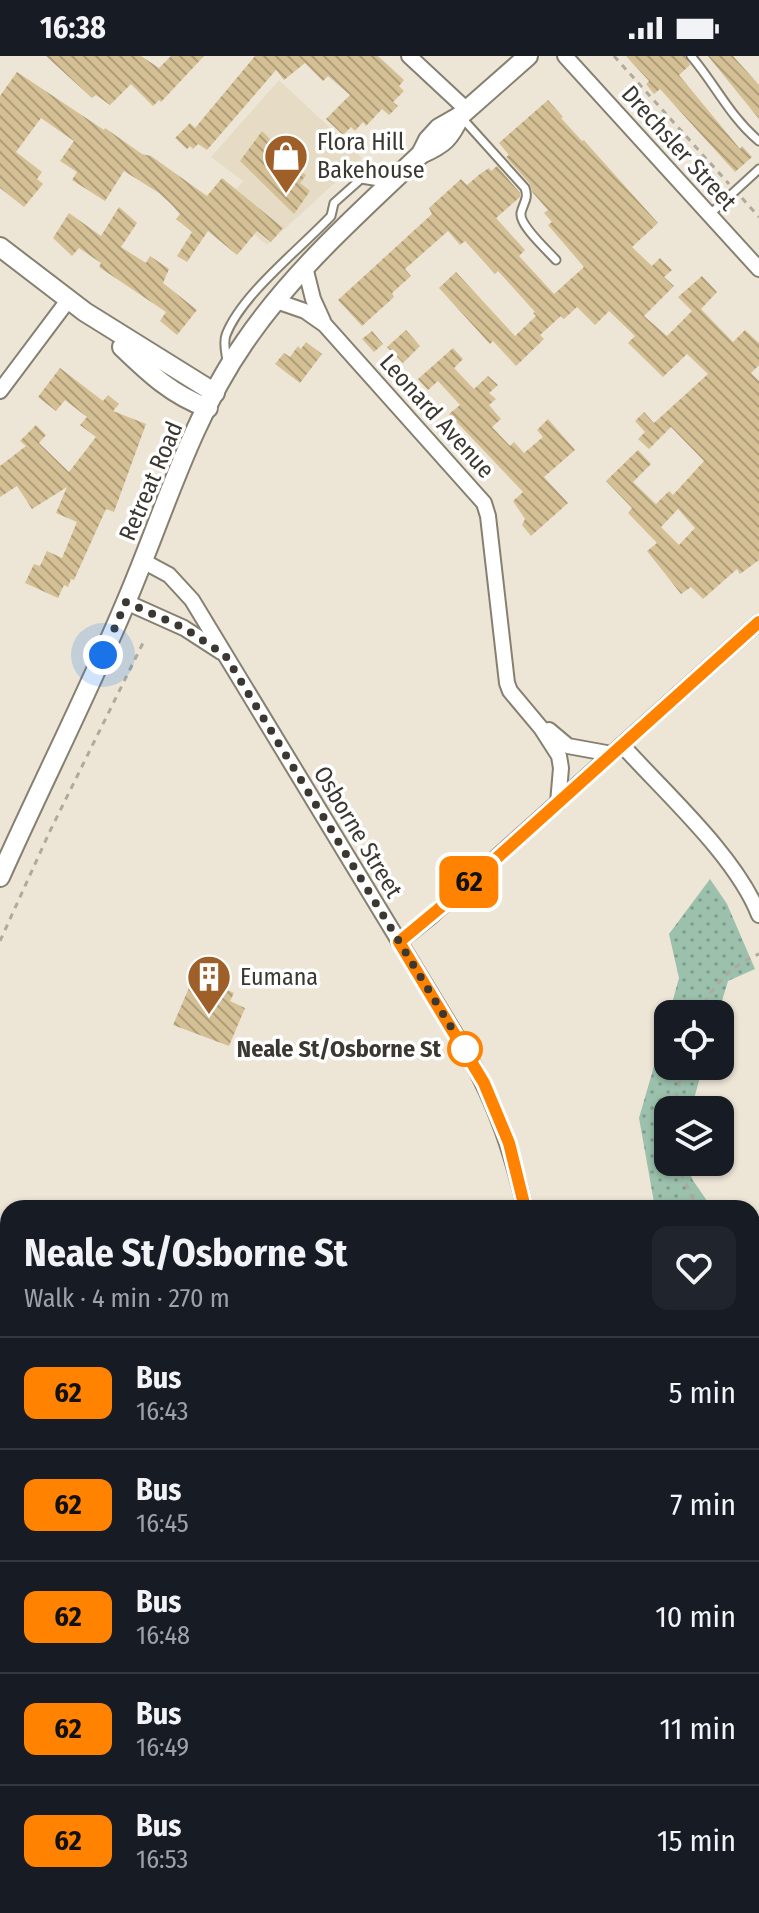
<!DOCTYPE html>
<meta charset="utf-8">
<style>
body{margin:0;font-family:"Fira Sans Condensed",sans-serif;background:#20242c;color:#f1f3f6;height:100vh;display:flex;flex-direction:column;font-size:30px;white-space:nowrap}
*{box-sizing:border-box;margin:0}
p{font-size:26px;color:#9ea1a6}
.icon{flex:none;width:44px;height:44px;fill:none;stroke:currentColor;stroke-width:2;stroke-linecap:round;stroke-linejoin:round}
.map{position:relative;flex:1;overflow:hidden}
.drawer{position:absolute;left:0px;top:1144px;width:760px;height:714px;display:flex;flex-direction:column;background:#171b24;border-radius:24px 24px 0 0;box-shadow:0 2px 6px #0004}
.drawer>*{flex:none}
.badge{padding:0 16px;border-radius:12px;font-size:28px;line-height:52px}
.tools{position:absolute;left:654px;top:944px;display:grid;gap:16px}
.tools a{display:grid;place-items:center;width:80px;height:80px;border-radius:16px;background:#171b24;box-shadow:0 2px 6px #0004;font-size:40px}
.you{position:absolute;width:40px;height:40px;margin:-20px;border:6px solid #fff;border-radius:50%;background:#1a73e8;box-shadow:0 0 0 12px #1a73e833}
.map>.badge{position:absolute;translate:-50% -50%;box-shadow:0 0 0 4px #fff}
.round{display:grid;place-items:center;flex:none;width:84px;height:84px;border-radius:16px;background:#20242c}
.head{display:flex;align-items:center;justify-content:space-between;height:136px;padding:0 24px}
h1{font-size:38px;font-weight:700;line-height:60px}
ul{padding:0;list-style:none}
li{display:flex;align-items:center;gap:24px;height:112px;padding:0 24px;border-top:2px solid #363941}
li div{flex:1}
li b{display:block;font-size:30px}
li em{font-style:normal}
li .badge{min-width:88px;font-weight:700;text-align:center}
.status{display:flex;justify-content:space-between;align-items:center;height:56px;padding:0 40px;background:#171b24;direction:ltr}
.status svg{height:22px;fill:currentColor}
.map>svg:first-child{display:block}
.built{fill:#e6dcc5}
.grass{fill:url(#grass-dots)}
.park{fill:#9bc0ac}
.building{fill:url(#building-back-hatch);fill-rule:evenodd}
.lines{fill:none;stroke-linecap:round;stroke-linejoin:round}
.service-casing{stroke:#868071;stroke-width:11}
.minor-casing{stroke:#868071;stroke-width:18}
.tertiary-casing{stroke:#868071;stroke-width:22}
.path{stroke:#afaa9d;stroke-width:3;stroke-dasharray:6 6;stroke-linecap:butt}
.service{stroke:#fff;stroke-width:7}
.minor{stroke:#fff;stroke-width:14}
.tertiary{stroke:#fff;stroke-width:18}
.line-casing{stroke:#fff;stroke-width:18}
.line{stroke:#ff8200;stroke-width:12}
.walk{stroke:#3a3831;stroke-width:8;stroke-dasharray:0 14.4}
.stop-dot{fill:#fff;stroke:#ff8200;stroke-width:4}
.labels{text-anchor:middle;stroke-width:7;stroke-linejoin:round;paint-order:stroke}
.poi-label{font-size:24px;fill:#3a3831;stroke:#fff;text-anchor:start}
.street-label{font-size:24px;fill:#3a3831;stroke:#fff}
.stop-label{font-size:24px;font-weight:bold;fill:#3a3831;stroke:#fff;text-anchor:end}
</style>
<div class="status"><b>16:38</b><svg viewBox="0 0 49 12"><path d="M0 12V9h3v3zM5 12V6h3v6zM10 12V3h3v9zM15 12V0h3v12zM26 1h20v11H26zM47 4h2v5h-2z"/></svg></div>
<div class="map">
<svg width="759" height="1857" viewBox="0 0 759 1857">
<defs>
<pattern id="grass-dots" width="8" height="8" patternUnits="userSpaceOnUse" patternTransform="scale(2)"><rect width="8" height="8" fill="#9bc0ac"/><path d="M2 2h.1M6 6h.1" fill="none" stroke="#7f9d8d" stroke-width="1.8" stroke-linecap="round"/></pattern>
<pattern id="building-back-hatch" width="6" height="6" patternUnits="userSpaceOnUse" patternTransform="scale(2)"><rect width="6" height="6" fill="#d4c094"/><path d="M-1 5l2 2M0 0l6 6M5-1l2 2" fill="none" stroke="#ad9d79"/></pattern>
</defs>
<rect width="100%" height="100%" fill="#ede6d6"/>
<polygon class="built" points="279,24 362,102 267,189 227,157 230,140 243,125 211,101"/>
<g class="grass">
<polygon points="710,823 727,848 755,913 728,925 718,958 669,958 679,922 669,878"/>
<polygon points="668,962 668,1010 703,1010 691,1054 668,1054 668,1106 688,1106 692,1123 712,1152 655,1152 639,1062"/>
<polygon points="752,1210 759,1218 759,1319 752,1284"/>
</g>
<polygon class="park" points="0,1229 8,1231 8,1788 0,1798"/>
<g class="building">
<polygon points="46,0 141,0 159,12 171,0 204,0 161,46 159,44 153,50 131,28 110,49 96,39 92,42"/>
<polygon points="255,0 378,0 404,24 399,30 404,35 393,46 398,50 389,59 382,53 366,70 363,66 355,75 351,71 343,79 326,63 350,39 328,20 323,25 305,7 284,24 276,14 207,94 198,88 193,93 190,90 187,93 175,82 190,67 195,72"/>
<polygon points="626,0 685,0 690,9 679,19 740,93 742,90 752,101 735,116 660,33 654,38 646,28 649,25"/>
<polygon points="708,0 733,0 759,29 759,63"/>
<polygon points="17,16 104,74 105,72 142,98 151,100 207,140 222,122 283,172 271,186 257,175 237,199 208,175 187,206 177,200 192,176 176,163 180,158 171,148 159,137 124,115 105,145 72,124 77,116 60,105 74,85 41,62 16,96 42,116 37,123 43,128 24,151 0,132 0,40"/>
<path d="M 548,44 L 563,61 L 561,62 L 582,85 L 584,84 L 589,90 L 658,167 L 632,191 L 652,210 L 660,202 L 672,214 L 664,221 L 674,230 L 644,260 L 667,280 L 692,255 L 678,241 L 702,220 L 717,236 L 701,253 L 733,286 L 745,274 L 759,287 L 759,309 L 751,317 L 759,325 L 759,504 L 740,518 L 737,513 L 703,543 L 691,531 L 681,538 L 647,495 L 657,487 L 628,457 L 632,452 L 606,425 L 638,394 L 651,408 L 633,426 L 656,448 L 669,435 L 673,439 L 704,405 L 671,371 L 649,393 L 638,383 L 645,376 L 635,365 L 644,356 L 654,367 L 708,318 L 687,298 L 663,321 L 628,287 L 635,280 L 609,255 L 595,269 L 577,251 L 564,263 L 561,260 L 540,279 L 544,283 L 516,310 L 493,285 L 490,288 L 439,232 L 456,216 L 515,280 L 536,260 L 533,257 L 535,256 L 498,215 L 495,218 L 465,185 L 460,189 L 448,175 L 405,213 L 411,220 L 392,237 L 394,241 L 362,270 L 338,244 L 432,158 L 429,152 L 461,123 L 467,129 L 480,118 L 489,112 L 491,115 L 497,110 L 520,137 L 520,141 L 496,162 L 525,194 L 519,200 L 554,238 L 584,211 L 548,169 L 552,166 L 544,157 L 548,154 L 533,137 L 530,128 L 506,101 L 509,99 L 499,87 ZM 678,453 L 695,472 L 679,489 L 661,471 Z"/>
<polygon points="262,75 290,103 287,106 306,119 300,127 310,135 294,158 240,105"/>
<polygon points="119,151 137,167 121,191 146,207 150,200 169,213 163,227 197,254 177,279 160,265 166,256 99,211 101,207 79,192 72,200 53,182 69,157 101,180"/>
<polygon points="406,274 420,290 403,307 387,291"/>
<polygon points="372,275 383,288 374,296 362,283"/>
<polygon points="306,286 322,298 300,327 275,308 284,297 290,301 298,290 301,293"/>
<polygon points="453,292 463,303 454,312 474,333 488,320 498,329 489,337 496,343 489,349 501,363 492,371 510,390 514,386 524,397 543,381 537,374 548,363 575,394 544,421 568,447 531,480 522,469 525,463 513,445 523,436 449,358 460,349 438,325 428,334 418,323"/>
<polygon points="60,312 103,345 108,339 119,348 113,355 146,368 114,456 106,453 74,524 71,523 68,531 64,529 58,542 25,527 34,508 40,510 47,495 62,502 77,466 56,457 67,431 32,453 17,430 0,441 0,410 26,390 20,385 36,369 46,379 39,387 69,416 96,381 80,369 87,361 65,344 56,355 38,341"/>
<polygon points="191,927 216,937 219,930 234,937 230,945 245,952 229,990 173,969"/>
</g>
<g class="lines">
<g class="service-casing">
<g id="service">
<path d="M 691,0 C 715,28 730,61 759,85"/>
<path d="M 462,62 L 525,132 C 529,143 523,147 521,157 C 519,169 547,194 556,204"/>
<polyline points="710,158 759,113"/>
<path d="M 227,305 C 226,297 223,287 226,279 C 241,239 301,192 331,160 L 334,147 L 361,123 L 386,127"/>
<polyline points="752,1738 759,1742"/>
</g>
</g>
<g class="minor-casing">
<g id="minor">
<polyline points="409,0 467,54"/>
<polyline points="565,0 759,213"/>
<polyline points="305,211 313,243 323,265"/>
<polyline points="276,245 305,255 325,269 484,447 488,460 507,627 510,635 541,672 559,700 561,712 558,747"/>
<polyline points="0,335 69,243"/>
<path d="M 143,505 L 169,519 L 192,544 L 468,999 C 496,1048 512,1097 525,1152"/>
<polyline points="126,546 184,572 221,596"/>
<polyline points="549,674 568,690 612,698"/>
<path d="M 622,689 C 665,737 736,800 759,859"/>
<polyline points="399,886 429,862 759,566"/>
<polyline points="752,1586 759,1564"/>
<polyline points="700,1850 711,1857"/>
<polyline points="373,1857 379,1850"/>
</g>
</g>
<g class="tertiary-casing">
<g id="tertiary">
<polyline points="421,98 428,84 439,72 460,60 528,0"/>
<polyline points="0,191 85,256 215,337"/>
<path d="M 122,291 C 149,317 172,339 208,352"/>
<path d="M 0,821 C 41,729 87,639 126,546 C 163,460 190,365 244,287 C 293,215 359,157 421,98 C 444,88 450,82 460,60"/>
</g>
</g>
<g class="path">
<polyline points="614,0 729,128"/>
<polyline points="742,142 759,161"/>
<polyline points="0,885 50,775 145,583"/>
<path d="M 698,958 C 714,929 728,911 759,898"/>
<polyline points="673,1054 683,1010"/>
<polyline points="675,1106 698,1152"/>
<polyline points="752,1228 759,1241"/>
<polyline points="752,1294 759,1294"/>
</g>
<use href="#service" class="service"/>
<use href="#minor" class="minor"/>
<use href="#tertiary" class="tertiary"/>
</g>
<g class="lines">
<g class="line-casing">
<polyline id="line" points="525,1152 509,1087 484,1027 399,886 459,836 759,566"/>
</g>
<use href="#line" class="line"/>
<polyline class="walk" points="103,599 126,546 184,572 225,599 468,999 465,993"/>
</g>
<defs>
<g id="shop-pin" transform="scale(2.3)"><path d="M0 17L-7.5 6A9.5 9.5 0 1 1 7.5 6Z" fill="#9f5f28" stroke="#fff"/><path d="M-5-2.5h2.3a2.7 3.5 0 0 1 5.4 0H5L5.5 6h-11ZM-1.5-2.5h3a1.5 2.3 0 0 0-3 0Z" fill="#fff"/></g>
<g id="building-pin" transform="scale(2.3)"><path d="M0 17L-7.5 6A9.5 9.5 0 1 1 7.5 6Z" fill="#9f5f28" stroke="#fff"/><path d="M-4-6H4V6H1V3H-1V6H-4ZM-2.5-4.3h1.7v1.8h-1.7ZM.8-4.3h1.7v1.8H.8ZM-2.5-1h1.7V.8h-1.7ZM.8-1h1.7V.8H.8Z" fill="#fff"/></g>
</defs>
<g fill-rule="evenodd">
<use href="#shop-pin" x="286" y="100"/>
<use href="#building-pin" x="209" y="921"/>
</g>
<circle class="stop-dot" cx="465" cy="993" r="16"/>
<g class="labels">
<g class="poi-label">
<text x="317" y="94">Flora Hill<tspan x="317" dy="28">Bakehouse</tspan></text>
<text x="240" y="929">Eumana</text>
</g>
<g class="street-label">
<text transform="translate(679 92) rotate(48)" y="8">Drechsler Street</text>
<text transform="translate(437 360) rotate(48)" y="8">Leonard Avenue</text>
<text transform="translate(151 425) rotate(-67)" y="8">Retreat Road</text>
<text transform="translate(358 776) rotate(59)" y="8">Osborne Street</text>
</g>
<g class="stop-label">
<text x="441" y="1001">Neale St/Osborne St</text>
</g>
</g>
</svg>
<div class="tools">
<a><svg class="icon" aria-label="locate" viewBox="0 0 24 24"><circle cx="12" cy="12" r="6"/><path d="M12 2v4M12 18v4M2 12h4M18 12h4"/></svg></a>
<a><svg class="icon" aria-label="layers" viewBox="0 0 24 24"><path d="M12 4l9 5-9 5-9-5zM3 14l9 5 9-5"/></svg></a>
</div>
<div class="you" style="left:103px;top:599px"></div>
<b class="badge" style="left:469px;top:826px;background:#ff8200;color:#111">62</b>
<section class="drawer">
<div class="head"><div><h1>Neale St/Osborne St</h1><p>Walk · 4 min · 270 m</p></div><a class="round"><svg class="icon" aria-label="heart" viewBox="0 0 24 24"><path d="M12 20l-8-8c-3-5 5-10 8-4 3-6 11-1 8 4z"/></svg></a></div>
<ul>
<li><span class="badge" style="background:#ff8200;color:#111">62</span><div><b>Bus</b><p>16:43</p></div><em>5 min</em></li>
<li><span class="badge" style="background:#ff8200;color:#111">62</span><div><b>Bus</b><p>16:45</p></div><em>7 min</em></li>
<li><span class="badge" style="background:#ff8200;color:#111">62</span><div><b>Bus</b><p>16:48</p></div><em>10 min</em></li>
<li><span class="badge" style="background:#ff8200;color:#111">62</span><div><b>Bus</b><p>16:49</p></div><em>11 min</em></li>
<li><span class="badge" style="background:#ff8200;color:#111">62</span><div><b>Bus</b><p>16:53</p></div><em>15 min</em></li>
</ul>
</section>
</div>
